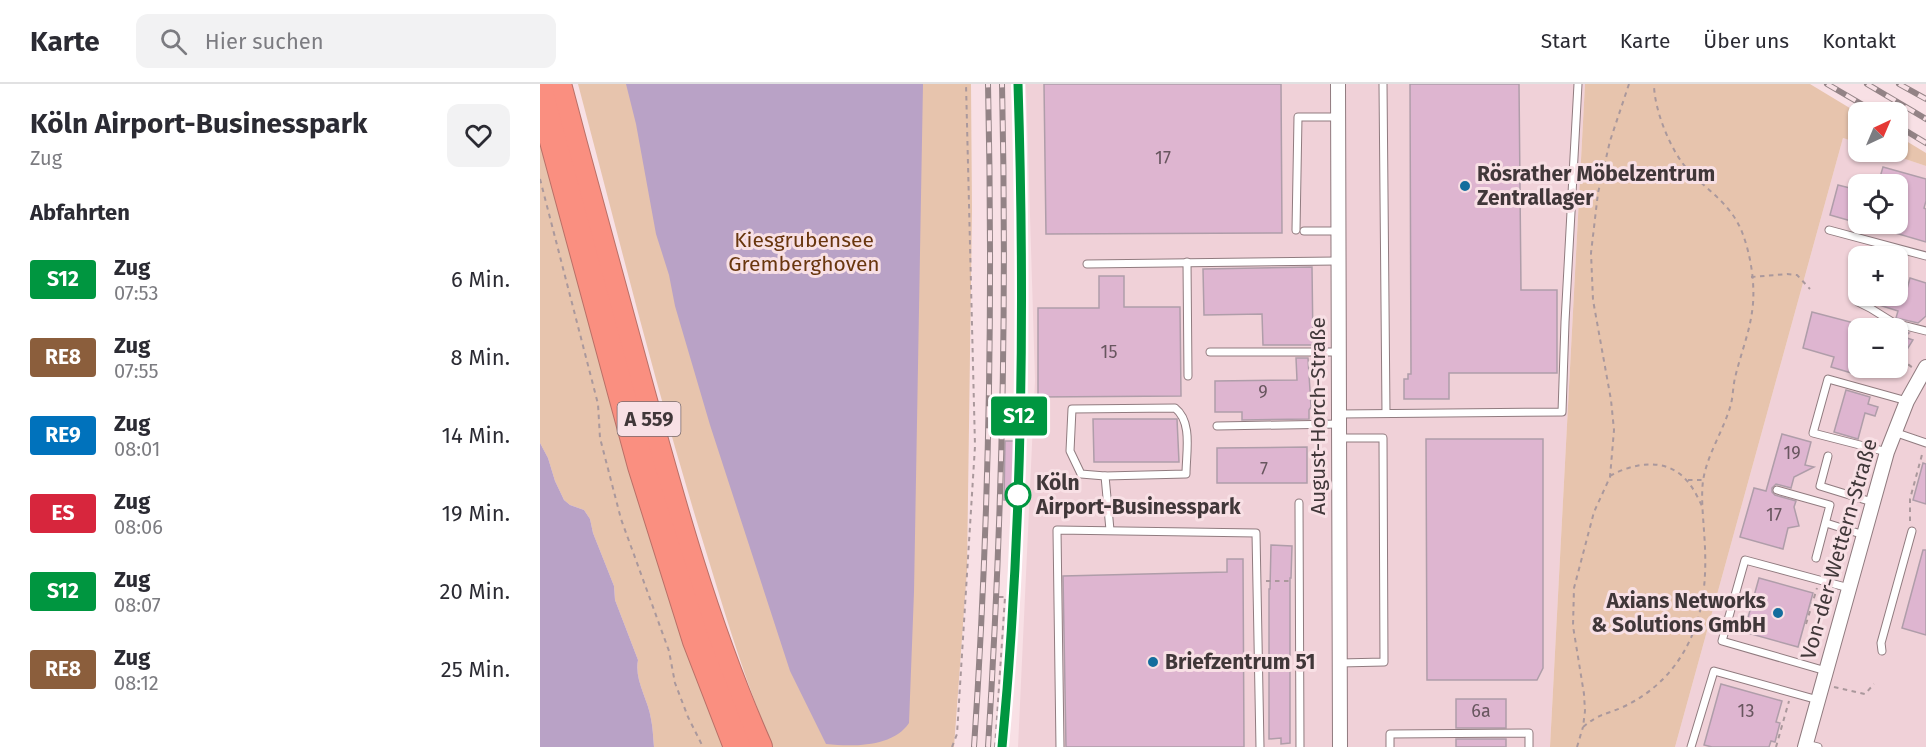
<!DOCTYPE html>
<html lang="de">
<meta charset="utf-8">
<style>
body{margin:0;font-family:"Fira Sans",sans-serif;background:#f2f2f3;color:#2b2b33;height:100vh;display:flex;flex-direction:column;font-size:22px;white-space:nowrap}
*{box-sizing:border-box;margin:0}
p{font-size:20px;color:#7c7c81}
.icon{flex:none;width:33px;height:33px;fill:none;stroke:currentColor;stroke-width:2;stroke-linecap:round;stroke-linejoin:round}
.map{position:relative;flex:1;overflow:hidden}
.side{display:flex;flex-direction:column;background:#fff;width:540px}
.side>*{flex:none}
.badge{padding:0 12px;border-radius:4px;font-size:21px;line-height:39px}
.needle{width:39px;rotate:44deg}
.fabs{position:absolute;left:1308px;top:18px;display:grid;gap:12px}
.fabs a{display:grid;place-items:center;width:60px;height:60px;border-radius:12px;background:#fff;box-shadow:0 2px 4px #0004;font-size:30px}
.map>.badge{position:absolute;translate:-50% -50%;box-shadow:0 0 0 3px #fff}
h2{padding:0 30px;font-size:22px;line-height:54px}
.round{display:grid;place-items:center;flex:none;width:63px;height:63px;border-radius:12px;background:#f2f2f3}
.head{display:flex;align-items:center;justify-content:space-between;height:102px;padding:0 30px}
h1{font-size:28px;font-weight:700;line-height:45px}
ul{padding:0;list-style:none}
li{display:flex;align-items:center;gap:18px;height:78px;padding:0 30px}
li div{flex:1}
li b{display:block;font-size:22px}
li em{font-style:normal}
li .badge{min-width:66px;font-weight:700;text-align:center}
header{display:flex;align-items:center;gap:36px;box-sizing:border-box;height:84px;padding:0 30px;background:#fff;border-bottom:2px solid #e1e1e2}
header strong{font-size:28px}
nav{display:flex;gap:33px;margin-inline-start:auto;font-size:21px}
.search{width:420px;height:54px;background:#f2f2f3;display:flex;align-items:center;gap:15px;box-sizing:border-box;padding:0 21px;border-radius:12px;color:#7c7c81;font-size:22px}
main{display:flex;flex:1;min-height:0}
.map>svg:first-child{display:block}
.built{fill:#f0d1d8;fill-rule:evenodd}
.green{fill:#e7c4ad}
.water{fill:#b9a2c6}
.building{fill:#deb5d0;stroke:#af9da9;stroke-width:1.5}
.lines{fill:none;stroke-linecap:round;stroke-linejoin:round}
.service-casing{stroke:#907b7f;stroke-width:9}
.minor-casing{stroke:#907b7f;stroke-width:16}
.motorway-casing{stroke:#b97067;stroke-width:28}
.path{stroke:#aa989c;stroke-width:2;stroke-dasharray:4.5 4.5;stroke-linecap:butt}
.service{stroke:#fff;stroke-width:7}
.minor{stroke:#fff;stroke-width:14}
.motorway{stroke:#fa8f80;stroke-width:26}
.rail-casing{stroke:#938386;stroke-width:6}
.rail{stroke:#f8e0e5;stroke-width:4;stroke-dasharray:11;stroke-linecap:butt}
.line-casing{stroke:#fff;stroke-width:14}
.line{stroke:#009640;stroke-width:9}
.poi-dot{fill:#136d9d;stroke:#f8e0e5;stroke-width:2}
.stop-dot{fill:#fff;stroke:#009640;stroke-width:3}
.labels{text-anchor:middle;stroke-width:6;stroke-linejoin:round;paint-order:stroke}
.number-label{font-size:18px;fill:#68565f}
.shield{fill:#f8e0e5;stroke:#776a6d;stroke-width:1.5}
.shield-label{font-size:20px;font-weight:bold;fill:#403739}
.poi-label{font-size:21px;font-weight:bold;fill:#403739;stroke:#f8e0e5;text-anchor:start}
.park-label{font-size:21px;fill:#69360e;stroke:#f8e0e5}
.street-label{font-size:21px;fill:#403739;stroke:#f8e0e5}
.stop-label{font-size:21px;font-weight:bold;fill:#403739;stroke:#f8e0e5;text-anchor:start}
</style>
<header>
<strong>Karte</strong>
<div class="search"><svg class="icon" aria-label="search" viewBox="0 0 24 24"><circle cx="10" cy="10" r="6"/><path d="M15 15l6 6"/></svg>Hier suchen</div>
<nav><a>Start</a><a>Karte</a><a>Über uns</a><a>Kontakt</a></nav>
</header>
<main>
<section class="side">
<div class="head"><div><h1>Köln Airport-Businesspark</h1><p>Zug</p></div><a class="round"><svg class="icon" aria-label="heart" viewBox="0 0 24 24"><path d="M12 20l-8-8c-3-5 5-10 8-4 3-6 11-1 8 4z"/></svg></a></div>
<h2>Abfahrten</h2>
<ul>
<li><span class="badge" style="background:#009640;color:#fff">S12</span><div><b>Zug</b><p>07:53</p></div><em>6 Min.</em></li>
<li><span class="badge" style="background:#8b5e3c;color:#fff">RE8</span><div><b>Zug</b><p>07:55</p></div><em>8 Min.</em></li>
<li><span class="badge" style="background:#0072bc;color:#fff">RE9</span><div><b>Zug</b><p>08:01</p></div><em>14 Min.</em></li>
<li><span class="badge" style="background:#d7263d;color:#fff">ES</span><div><b>Zug</b><p>08:06</p></div><em>19 Min.</em></li>
<li><span class="badge" style="background:#009640;color:#fff">S12</span><div><b>Zug</b><p>08:07</p></div><em>20 Min.</em></li>
<li><span class="badge" style="background:#8b5e3c;color:#fff">RE8</span><div><b>Zug</b><p>08:12</p></div><em>25 Min.</em></li>
</ul>
</section>
<div class="map">
<svg width="1386" height="663" viewBox="0 0 1386 663">
<rect width="100%" height="100%" fill="#f8e0e5"/>
<g class="built">
<polygon points="486,0 1045,0 1010,663 478,663 495,296"/>
<path d="M 1303,54 L 1318,59 L 1318,68 L 1344,68 L 1386,82 L 1386,663 L 1135,663 ZM 1318,100 L 1358,100 L 1358,140 L 1318,140 ZM 1318,172 L 1358,172 L 1358,212 L 1318,212 ZM 1318,244 L 1358,244 L 1358,284 L 1318,284 Z"/>
</g>
<g class="green">
<path d="M 38,0 L 431,0 L 432,127 L 427,486 L 414,663 L 233,663 C 205,598 185,529 164,461 C 117,309 79,154 38,0 Z"/>
<polygon points="1045,0 1270,0 1318,29 1318,59 1303,54 1135,663 1010,663"/>
<path d="M 0,44 L 147,563 L 184,663 L 114,663 C 113,654 113,644 111,635 C 108,615 94,596 98,576 L 75,516 L 74,502 L 53,449 L 50,435 L 44,426 L 30,421 L 24,416 L 15,397 L 8,374 L 0,359 Z"/>
<polygon points="1358,52 1386,69 1386,82 1344,68 1358,68"/>
</g>
<g class="water">
<path d="M 86,0 L 383,0 L 374,508 L 369,639 C 353,663 314,663 286,660 L 250,587 L 170,341 L 135,222 L 129,191 L 116,150 L 96,40 Z"/>
<path d="M 0,359 L 8,374 L 15,397 L 24,416 L 30,421 L 44,426 L 50,435 L 53,449 L 74,502 L 75,516 L 98,576 C 94,596 108,615 111,635 C 113,644 113,654 114,663 L 0,663 Z"/>
</g>
<g class="building">
<polygon points="504,0 741,0 742,149 506,150"/>
<polygon points="870,0 979,0 981,206 1017,206 1017,289 909,289 909,315 864,315 864,295 868,295 868,290 871,290"/>
<polygon points="1343,83 1386,95 1386,117 1384,124 1386,125 1386,158 1331,142 1331,140 1358,140 1358,100 1338,100"/>
<polygon points="1298,101 1318,106 1318,139 1290,131"/>
<polygon points="772,183 773,261 723,261 722,230 664,231 663,185"/>
<polygon points="559,192 584,192 584,223 640,223 641,312 498,313 498,224 559,224"/>
<polygon points="1370,194 1386,199 1386,232 1378,239 1356,234 1358,227 1333,219 1320,213 1315,213 1315,212 1358,212 1358,202 1367,205"/>
<polygon points="1272,228 1318,240 1318,284 1315,290 1291,283 1294,273 1263,264"/>
<polygon points="1358,246 1369,249 1364,253 1373,256 1358,280"/>
<polygon points="756,274 768,274 771,323 769,326 769,335 702,336 702,328 675,328 675,297 757,296"/>
<polygon points="1306,306 1330,313 1328,320 1338,323 1335,332 1325,329 1318,355 1294,348"/>
<polygon points="553,335 637,335 639,378 554,378"/>
<polygon points="1242,350 1271,358 1265,381 1274,383 1254,393 1251,404 1236,400 1232,404 1232,408 1235,411 1256,417 1254,423 1259,442 1248,444 1243,465 1200,453 1214,404 1226,407"/>
<polygon points="886,355 1003,355 1003,584 997,596 887,596"/>
<polygon points="465,357 475,357 474,416 464,416"/>
<polygon points="767,363 767,399 677,399 677,364"/>
<polygon points="1383,379 1386,380 1386,420 1373,416"/>
<polygon points="731,461 752,462 751,494 750,494 750,659 741,660 741,654 729,655 729,505 730,505"/>
<polygon points="1383,466 1386,466 1386,551 1362,544"/>
<polygon points="687,475 703,475 704,663 526,663 523,492 687,488"/>
<polygon points="1219,494 1273,509 1258,563 1204,548"/>
<polygon points="1181,600 1242,617 1236,638 1240,639 1235,658 1231,657 1229,663 1172,663 1164,661"/>
<rect x="916" y="615" width="50" height="29"/>
<rect x="916" y="655" width="50" height="8"/>
</g>
<g class="lines">
<g class="service-casing">
<g id="service">
<polyline points="843,0 846,329"/>
<polyline points="756,146 758,33 798,33"/>
<polyline points="1289,146 1386,172"/>
<polyline points="764,147 797,147"/>
<polyline points="647,178 648,292"/>
<polyline points="547,180 797,177"/>
<polyline points="1318,218 1330,224 1354,239 1386,247"/>
<polyline points="670,268 799,268"/>
<path d="M 635,324 C 653,338 646,369 646,390 L 565,392 L 541,390 L 530,367 L 532,325 Z"/>
<polyline points="800,330 1022,328 1025,238 1038,0"/>
<polyline points="677,342 800,340"/>
<polyline points="1354,348 1386,359"/>
<polyline points="800,354 843,354 844,578 800,579"/>
<polyline points="1347,368 1273,349 1288,295 1367,317"/>
<polyline points="1288,372 1280,402 1332,418"/>
<polyline points="565,392 570,446"/>
<polyline points="1237,406 1290,421 1276,474"/>
<polyline points="759,419 760,663"/>
<polyline points="1286,439 1324,451"/>
<polyline points="1342,567 1341,559 1372,447"/>
<polyline points="1286,587 1182,557 1205,476 1309,504"/>
<polyline points="1266,660 1278,663"/>
<polyline points="520,663 517,446 716,449 720,663"/>
<polyline points="850,663 850,650 989,649 989,663"/>
<polyline points="1151,663 1174,587 1278,616"/>
</g>
</g>
<g class="minor-casing">
<g id="minor">
<polyline points="798,0 800,663"/>
<polyline points="1265,663 1347,368 1367,317 1386,283"/>
</g>
</g>
<g class="motorway-casing">
<g id="motorway">
<path d="M 18,0 C 43,95 69,190 95,284 C 130,412 165,541 219,663"/>
<polyline points="0,9 101,382 156,557 197,663"/>
</g>
</g>
<g class="path">
<path d="M 1089,0 L 1070,57 L 1058,109 L 1051,169 L 1053,216 L 1071,316 L 1074,346 L 1070,393 L 1054,428 L 1034,504 L 1033,542 L 1044,610 L 1045,627 L 1043,643 C 1060,629 1065,631 1083,623 C 1111,610 1133,589 1147,562 C 1166,526 1167,486 1164,447 C 1163,431 1161,413 1163,397 C 1167,370 1184,346 1191,320 C 1193,312 1193,302 1195,294 C 1200,272 1209,250 1212,228 C 1216,203 1211,171 1202,148 C 1191,120 1168,107 1149,87 C 1131,68 1114,26 1114,0"/>
<polyline points="0,95 58,320 60,354 81,435 129,567 135,599 148,633 163,663"/>
<polyline points="1211,193 1247,190 1257,191 1270,205"/>
<polyline points="1361,275 1373,284"/>
<path d="M 1070,392 C 1095,378 1128,373 1148,398 C 1154,405 1158,414 1162,422"/>
<polyline points="1148,396 1163,396"/>
<polyline points="1370,437 1370,415 1383,367"/>
<polyline points="726,497 750,497"/>
<polyline points="459,513 470,513"/>
<polyline points="1266,540 1277,504"/>
<polyline points="1294,603 1325,610 1334,600"/>
<polyline points="412,663 417,650 435,362 426,0"/>
<polyline points="455,663 465,513"/>
<polyline points="1037,663 1043,643"/>
<polyline points="1236,663 1249,617"/>
</g>
<use href="#service" class="service"/>
<use href="#minor" class="minor"/>
<use href="#motorway" class="motorway"/>
<g class="rail-casing">
<g id="rail">
<polyline points="1287,0 1335,28"/>
<polyline points="1327,0 1386,35"/>
<polyline points="1359,0 1386,15"/>
<polyline points="1358,42 1386,59"/>
<path d="M 434,663 C 449,442 453,221 448,0"/>
<path d="M 448,663 C 462,442 467,221 462,0"/>
<path d="M 462,663 C 483,443 485,221 478,0"/>
</g>
</g>
<use href="#rail" class="rail"/>
</g>
<g class="lines">
<g class="line-casing">
<path id="line" d="M 462,663 C 483,443 485,221 478,0"/>
</g>
<use href="#line" class="line"/>
</g>
<g class="poi-dot">
<circle cx="925" cy="102" r="6"/>
<circle cx="1238" cy="529" r="6"/>
<circle cx="613" cy="578" r="6"/>
</g>
<circle class="stop-dot" cx="478" cy="411" r="12"/>
<g class="labels">
<g class="number-label">
<text x="623" y="80">17</text>
<text x="569" y="274">15</text>
<text x="723" y="314">9</text>
<text x="1252" y="375">19</text>
<text x="724" y="391">7</text>
<text x="1234" y="437">17</text>
<text x="941" y="633">6a</text>
<text x="1206" y="633">13</text>
</g>
<rect class="shield" x="77.5" y="318" width="63" height="34" rx="4.5"/>
<g class="shield-label">
<text x="109" y="342">A 559</text>
</g>
<g class="poi-label">
<text x="937" y="97">Rösrather Möbelzentrum<tspan x="937" dy="24">Zentrallager</tspan></text>
<text x="1226" y="524" text-anchor="end">Axians Networks<tspan x="1226" dy="24">&amp; Solutions GmbH</tspan></text>
<text x="625" y="585">Briefzentrum 51</text>
</g>
<g class="park-label">
<text x="264" y="163">Kiesgrubensee<tspan x="264" dy="24">Gremberghoven</tspan></text>
</g>
<g class="street-label">
<text transform="translate(778 332) rotate(-90)" y="7">August-Horch-Straße</text>
<text transform="translate(1299 465) rotate(-74)" y="7">Von-der-Wettern-Straße</text>
</g>
<g class="stop-label">
<text x="496" y="406">Köln<tspan x="496" dy="24">Airport-Businesspark</tspan></text>
</g>
</g>
</svg>
<div class="fabs">
<a><svg class="needle" viewBox="-14 -14 28 28"><path d="M0-13l5 13h-10z" fill="#e53935"/><path d="M0 13l5-13h-10z" fill="#7c7c81"/></svg></a>
<a><svg class="icon" aria-label="locate" viewBox="0 0 24 24"><circle cx="12" cy="12" r="6"/><path d="M12 2v4M12 18v4M2 12h4M18 12h4"/></svg></a>
<a>+</a>
<a>−</a>
</div>
<b class="badge" style="left:479px;top:332px;background:#009640;color:#fff">S12</b>
</div>
</main>
